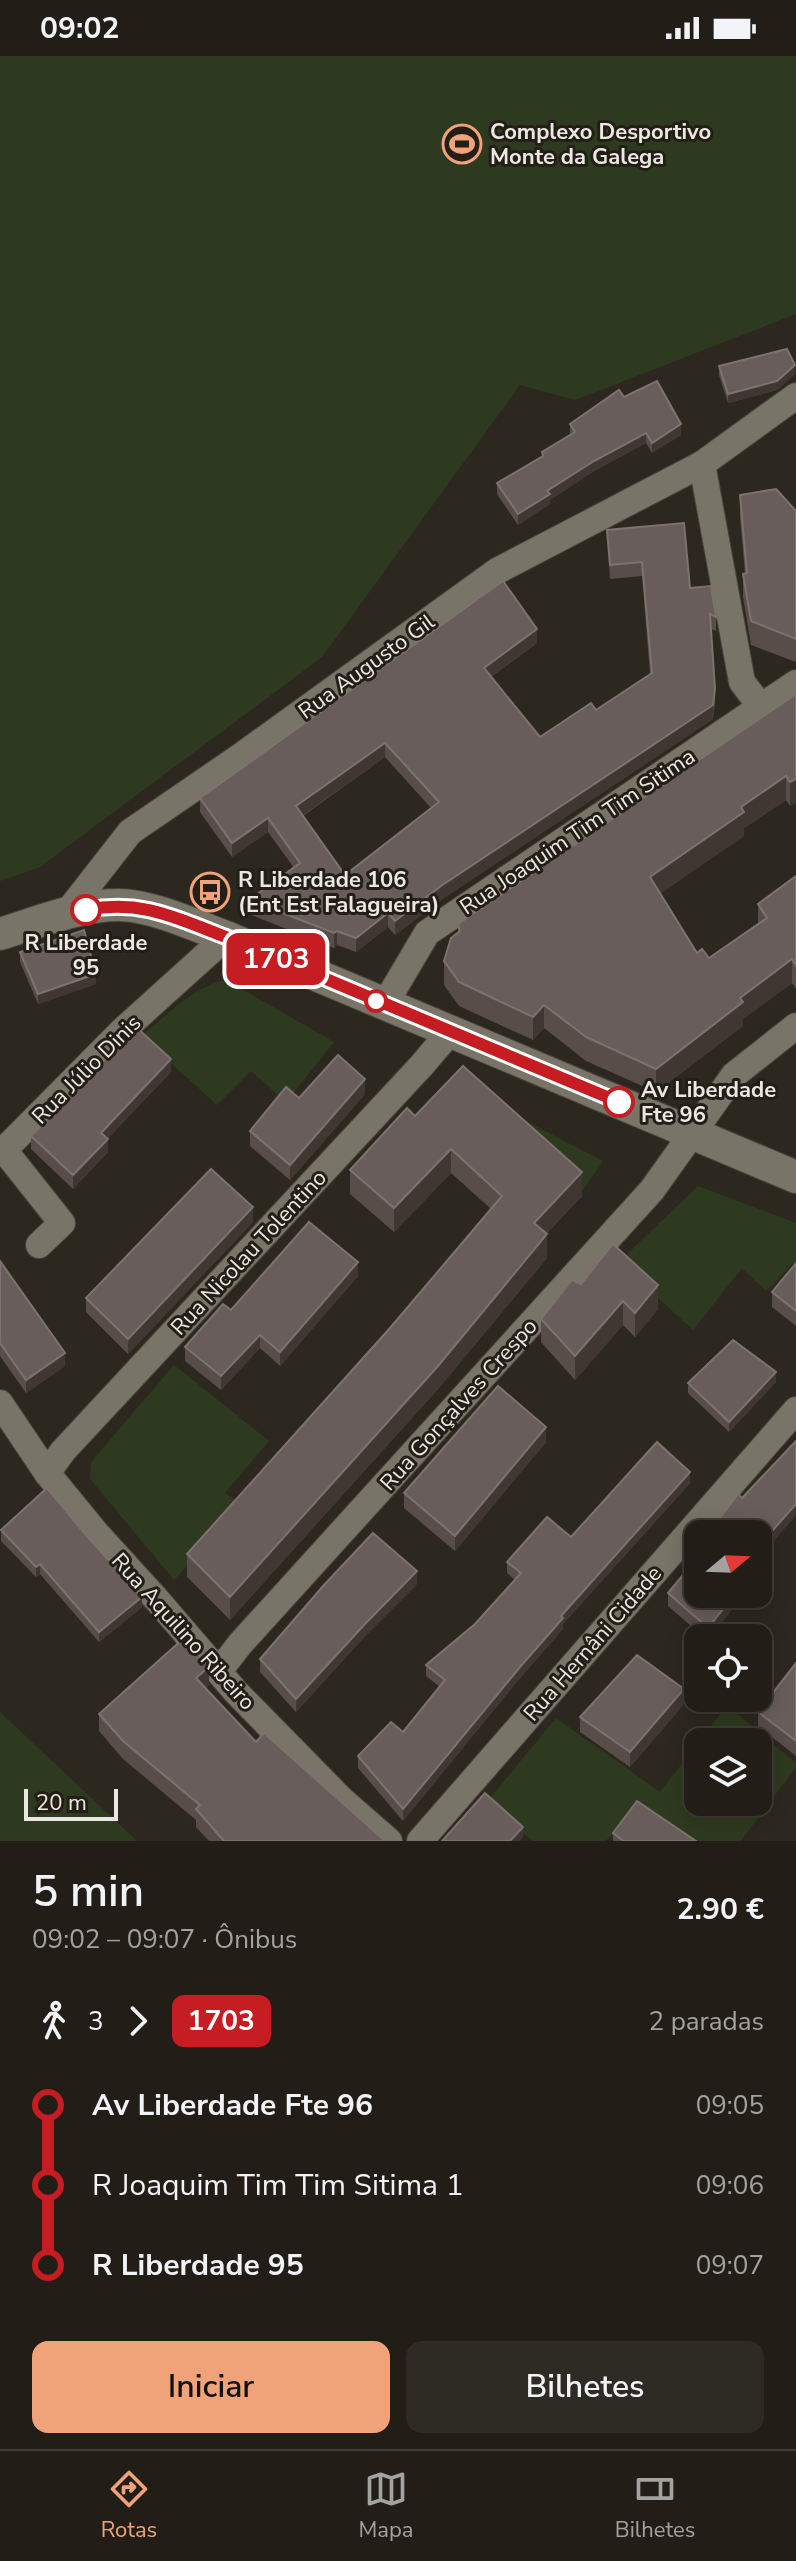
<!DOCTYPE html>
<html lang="pt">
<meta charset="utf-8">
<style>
body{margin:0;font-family:"Nunito Sans",sans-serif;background:#2e2b24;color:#f1f3f6;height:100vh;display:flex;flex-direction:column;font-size:30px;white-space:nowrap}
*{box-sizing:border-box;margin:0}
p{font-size:26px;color:#a2a2a1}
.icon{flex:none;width:44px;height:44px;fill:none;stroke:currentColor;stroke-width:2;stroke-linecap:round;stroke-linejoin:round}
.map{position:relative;height:1785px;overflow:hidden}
.drawer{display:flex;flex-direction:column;background:#221e17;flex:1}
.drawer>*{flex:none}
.badge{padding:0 16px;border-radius:12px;font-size:28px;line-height:52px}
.needle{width:52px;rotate:71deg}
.fabs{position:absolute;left:684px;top:1464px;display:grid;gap:16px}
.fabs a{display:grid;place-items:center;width:88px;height:88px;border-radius:16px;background:#221e17;box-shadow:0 4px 20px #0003,0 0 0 2px #3f3c36;font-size:40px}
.scale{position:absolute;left:24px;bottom:20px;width:94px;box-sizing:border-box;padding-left:8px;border:4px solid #eae8e1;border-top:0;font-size:22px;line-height:28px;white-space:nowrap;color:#eae8e1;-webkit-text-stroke:6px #231f16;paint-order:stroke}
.map>.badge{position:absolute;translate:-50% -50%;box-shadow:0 0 0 4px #fff}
.legs{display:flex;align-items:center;gap:12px;height:88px;padding:0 32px;font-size:26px}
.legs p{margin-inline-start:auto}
.summary{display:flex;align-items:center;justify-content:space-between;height:136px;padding:0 32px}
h1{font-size:44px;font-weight:600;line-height:60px}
.cta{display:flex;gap:16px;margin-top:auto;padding:16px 32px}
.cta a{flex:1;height:92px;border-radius:16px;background:#f0a378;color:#111;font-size:32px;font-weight:600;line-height:92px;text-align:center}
.cta a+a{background:#2e2b24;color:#f1f3f6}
ul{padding:0 32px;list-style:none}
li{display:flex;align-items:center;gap:28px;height:80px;font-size:30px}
li i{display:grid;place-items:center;width:12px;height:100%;margin:0 10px;background:currentColor}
li i::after{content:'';width:20px;height:20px;margin:-10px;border:6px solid;border-radius:50%;background:#221e17}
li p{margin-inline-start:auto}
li:first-child i{background:linear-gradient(#0000 50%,currentColor 0)}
li:last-child i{background:linear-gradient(currentColor 50%,#0000 0)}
.status{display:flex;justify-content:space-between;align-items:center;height:56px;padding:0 40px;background:#221e17;direction:ltr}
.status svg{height:22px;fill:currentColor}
.dock{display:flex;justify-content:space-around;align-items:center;height:112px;border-top:2px solid #3f3c36;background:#221e17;font-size:22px;color:#a2a2a1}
.dock a{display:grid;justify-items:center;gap:4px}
.dock .on{color:#f0a378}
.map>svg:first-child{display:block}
.green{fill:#2e3a1f}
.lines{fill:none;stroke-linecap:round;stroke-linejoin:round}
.minor-casing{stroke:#48453c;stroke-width:28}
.tertiary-casing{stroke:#48453c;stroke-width:34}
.minor{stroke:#797468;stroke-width:26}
.tertiary{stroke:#797468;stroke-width:32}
.wall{fill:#584d49;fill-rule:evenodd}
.shaded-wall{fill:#403732}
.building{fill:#685d5a;stroke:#7c736f;stroke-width:2;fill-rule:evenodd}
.line-1-casing{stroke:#fff;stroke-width:18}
.line-1{stroke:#c61d23;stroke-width:12}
.stop-1-dot{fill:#fff;stroke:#c61d23;stroke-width:4}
.labels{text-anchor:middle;stroke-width:6;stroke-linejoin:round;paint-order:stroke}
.poi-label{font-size:22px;font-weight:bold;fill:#eae8e1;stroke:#231f16;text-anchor:start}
.street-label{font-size:22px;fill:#eae8e1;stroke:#231f16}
.stop-label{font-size:22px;font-weight:bold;fill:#eae8e1;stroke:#231f16}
</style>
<div class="status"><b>09:02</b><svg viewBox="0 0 49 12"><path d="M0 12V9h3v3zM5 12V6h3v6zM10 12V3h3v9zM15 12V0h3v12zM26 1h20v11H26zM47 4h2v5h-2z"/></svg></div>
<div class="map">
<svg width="796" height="1785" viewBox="0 0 796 1785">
<rect width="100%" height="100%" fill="#2d281f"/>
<g class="green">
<polygon points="0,0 796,0 796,258 575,344 520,329 322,601 40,811 0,825"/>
<path d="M 226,924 L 334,986 L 286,1046 L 251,1015 L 217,1049 L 141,980 C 167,960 193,930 226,924 Z"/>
<polygon points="476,1039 603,1105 583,1134"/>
<polygon points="698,1130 796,1167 796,1204 766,1235 742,1212 693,1274 619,1206"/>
<polygon points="174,1309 269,1385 225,1437 244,1450 174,1524 90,1423 91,1406"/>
<polygon points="727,1649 796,1707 796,1711 741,1785 688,1785 645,1755 605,1785 533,1785 485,1748 556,1662 660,1736 698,1687 698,1746 758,1746 758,1686 699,1686"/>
<polygon points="0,1656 137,1785 0,1785"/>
</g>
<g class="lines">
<g class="minor-casing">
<g id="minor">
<polyline points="702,408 742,626 761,651"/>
<polyline points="66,858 130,776 238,702 497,515 702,408 796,340"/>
<polyline points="385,948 427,877 796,627"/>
<polyline points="39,1189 62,1167 4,1094 122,975 226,881"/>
<polyline points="0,1347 47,1417 97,1478 158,1545 236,1636 341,1743 389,1785"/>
<polyline points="47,1417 63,1395 422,1009 450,976"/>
<polyline points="219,1615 240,1588 652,1134 734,1019 796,970"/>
<polyline points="420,1785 796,1354"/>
</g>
</g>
<g class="tertiary-casing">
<path id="tertiary" d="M 0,878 C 39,866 92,844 132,850 C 165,855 196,870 226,881 L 796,1121"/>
</g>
<use href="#minor" class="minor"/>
<use href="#tertiary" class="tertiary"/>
</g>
<g class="wall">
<polygon points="719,310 795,318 777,334 728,347 719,319"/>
<polygon points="624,341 681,379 652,397 646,387 594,415 550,444 550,448 518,469 497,438 497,427 542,401 542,396 570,379 570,368"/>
<polygon points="740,439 796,455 796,606 751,589 743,541 743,518 745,517 740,463"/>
<path d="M 607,474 L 690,532 L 716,561 L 716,575 L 711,573 L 715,647 L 713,663 L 441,844 L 395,879 L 388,871 L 356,896 L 337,889 L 334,892 L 249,858 L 249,844 L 294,812 L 268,776 L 232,801 L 200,756 L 200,742 L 537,587 L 491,621 L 540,681 L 596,654 L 650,618 L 642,520 L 610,523 ZM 385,701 L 431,752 L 345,819 L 303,760 Z"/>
<polygon points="796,638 796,746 790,750 786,744 744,772 744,780 660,837 697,897 709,902 758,868 758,848 796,820 796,933 792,927 743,963 743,970 656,1036 586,1005 544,972 533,984 459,950 444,929 444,905 458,877 458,868"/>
<polygon points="20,896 96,928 38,948 20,906"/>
<polygon points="171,1016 107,1083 108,1096 73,1133 31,1093 31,1080"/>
<polygon points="365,1038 290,1124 250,1090 250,1075 299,1042"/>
<polygon points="415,1060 582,1140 546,1178 547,1202 438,1333 230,1564 187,1521 187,1498 390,1272 491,1153 451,1117 394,1176 350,1138 350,1114"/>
<polygon points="253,1166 128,1298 86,1256 86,1242"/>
<polygon points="0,1205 65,1310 26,1337 0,1300"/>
<polygon points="796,1207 796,1270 772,1251 772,1236"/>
<polygon points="358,1220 280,1310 260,1292 221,1334 185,1305 185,1291 231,1254"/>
<polygon points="581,1228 658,1253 635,1281 623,1269 575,1324 541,1286 541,1263"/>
<polygon points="776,1326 729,1376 688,1337 688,1327"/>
<polygon points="546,1386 455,1495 404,1452 404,1437"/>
<polygon points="690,1427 563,1568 563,1573 520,1622 403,1765 358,1712 358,1700 403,1676 440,1631 426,1620 426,1609 475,1568 515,1524 507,1517 507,1506 571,1481"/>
<polygon points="1,1474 142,1551 99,1586 40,1518 36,1521 1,1485"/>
<polygon points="417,1528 365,1580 296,1656 260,1616 260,1603"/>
<polygon points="668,1537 736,1538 736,1548 710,1582 705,1582 668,1550"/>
<polygon points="796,1607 796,1700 758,1670 758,1656"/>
<polygon points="209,1629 206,1632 256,1686 385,1785 209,1785 196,1771 196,1764 123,1703 99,1675 99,1658"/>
<polygon points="684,1648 630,1711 580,1676 580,1661"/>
<polygon points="613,1777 696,1785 613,1785"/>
</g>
<g class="shaded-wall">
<polygon points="795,309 795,318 777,334 728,347 728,338"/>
<polygon points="681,368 681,379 652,397 652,387"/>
<polygon points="646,377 646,387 594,415 550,444 550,448 518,469 518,458 547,435 594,405"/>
<polygon points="537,573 537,587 484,626 484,612"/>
<polygon points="715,633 713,663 441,844 395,879 395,865 441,830"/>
<polygon points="385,687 385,701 296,764 296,750"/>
<polygon points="786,720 786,744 744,772 744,780 650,845 650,821 741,751"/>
<polygon points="796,723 796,746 790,750 790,726"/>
<polygon points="268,762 268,776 232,801 232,787"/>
<polygon points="388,857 388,871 356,896 356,882"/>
<polygon points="337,875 337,889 334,892 334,877"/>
<polygon points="792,903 792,927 743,963 743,970 656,1036 656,1013 740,942"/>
<polygon points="96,918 96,928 38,948 38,938"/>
<polygon points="544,949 544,972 533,984 533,961"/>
<polygon points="171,1003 171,1016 101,1090 101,1077"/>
<polygon points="365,1023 365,1038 290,1124 290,1109"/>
<polygon points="108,1083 108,1096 73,1133 73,1119"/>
<polygon points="451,1093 451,1117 394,1176 394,1152"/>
<polygon points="582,1116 582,1140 534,1190 534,1167"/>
<polygon points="253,1151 253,1166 128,1298 128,1283"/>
<polygon points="547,1178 547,1202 438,1333 230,1564 230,1541"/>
<polygon points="358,1206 358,1220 280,1310 280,1296"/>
<polygon points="658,1229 658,1253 635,1281 635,1257"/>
<polygon points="623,1245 623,1269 575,1324 575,1300"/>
<polygon points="260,1279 260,1292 221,1334 221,1320"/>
<polygon points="65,1297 65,1310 26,1337 26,1324"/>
<polygon points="776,1316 776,1326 729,1376 729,1366"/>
<polygon points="546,1371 546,1386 455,1495 455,1480"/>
<polygon points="690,1416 690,1427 563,1568 563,1573 520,1622 403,1765 403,1753 561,1560"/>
<polygon points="796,1447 796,1460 758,1503 758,1491"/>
<polygon points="40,1508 40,1518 36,1521 36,1511"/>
<polygon points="417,1515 417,1528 365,1580 296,1656 296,1643 365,1568"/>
<polygon points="735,1538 736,1538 736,1548 710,1582 708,1582 708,1572"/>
<polygon points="142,1541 142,1551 99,1586 99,1576"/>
<polygon points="209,1611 209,1629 196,1639 196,1622"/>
<polygon points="684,1633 684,1648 630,1711 630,1696"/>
<polygon points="523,1771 523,1781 520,1785 510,1785"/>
</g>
<g class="building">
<polygon points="787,293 795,309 777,325 728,338 719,310"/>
<polygon points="657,325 681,368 652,387 646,377 594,405 547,435 550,438 518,458 497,427 543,400 542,396 575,376 570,368 619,334 624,341"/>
<polygon points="776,433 796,455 796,583 751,565 743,518 747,517 740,439"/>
<path d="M 684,467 L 690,532 L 711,530 L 716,561 L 710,558 L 715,633 L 713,649 L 441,830 L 395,865 L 388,857 L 356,882 L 337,875 L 334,877 L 249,844 L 300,807 L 268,762 L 232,787 L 200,742 L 503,525 L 537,573 L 484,612 L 540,681 L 591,647 L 596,654 L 652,617 L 642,506 L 610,509 L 607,474 ZM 385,687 L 439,746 L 345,819 L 296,750 Z"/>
<polygon points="796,638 796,723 790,726 786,720 741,751 744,756 650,821 697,897 702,893 709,902 767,862 758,848 796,820 796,910 792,903 740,942 743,946 656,1013 586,981 544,949 533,961 459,926 444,905 451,882 460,875 458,868"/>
<polygon points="84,874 96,918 38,938 20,896"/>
<polygon points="136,971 171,1003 101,1077 108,1083 73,1119 31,1080"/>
<polygon points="338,999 365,1023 290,1109 250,1075 286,1031 299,1042"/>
<polygon points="463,1010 582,1116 534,1167 547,1178 438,1310 230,1541 187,1498 390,1272 502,1140 451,1093 394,1152 350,1114 407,1052 415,1060"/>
<polygon points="211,1113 253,1151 128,1283 86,1242"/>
<polygon points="309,1166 358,1206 280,1296 260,1279 221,1320 185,1291 223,1248 231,1254"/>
<polygon points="613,1188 658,1229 635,1257 623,1245 575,1300 541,1263 572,1224 581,1228"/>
<polygon points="0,1205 65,1297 26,1324 0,1287"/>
<polygon points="796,1207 796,1255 772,1236"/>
<polygon points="733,1284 776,1316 729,1366 688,1327"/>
<polygon points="498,1330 546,1371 455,1480 404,1437"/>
<polygon points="796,1385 796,1448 758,1491 758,1478 708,1478 738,1438 742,1442"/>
<polygon points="657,1386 690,1416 561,1560 563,1562 520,1611 403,1753 358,1700 391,1666 403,1676 445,1624 426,1609 475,1568 521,1517 507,1506 547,1461 571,1481"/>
<polygon points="47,1432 85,1478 142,1541 99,1576 40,1508 36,1511 1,1474"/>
<polygon points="373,1477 417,1515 365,1568 296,1643 260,1603 324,1529"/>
<polygon points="698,1501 698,1538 735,1538 708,1572 668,1537"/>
<polygon points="184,1582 209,1611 196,1622 256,1686 264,1677 385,1785 224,1785 196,1753 200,1749 123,1685 99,1658"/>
<polygon points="637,1599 684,1633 630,1696 580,1661"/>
<polygon points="796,1607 796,1685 758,1656"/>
<polygon points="485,1737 523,1771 510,1785 442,1785"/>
<polygon points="637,1745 696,1785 623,1785 613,1777"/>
</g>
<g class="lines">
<g class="line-1-casing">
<path id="line-1" d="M 86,854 C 141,843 176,862 226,881 L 619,1046"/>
</g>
<use href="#line-1" class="line-1"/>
</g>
<defs>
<g id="stadium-ring" transform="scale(2)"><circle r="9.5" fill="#231f16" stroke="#f0a378" stroke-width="1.5"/><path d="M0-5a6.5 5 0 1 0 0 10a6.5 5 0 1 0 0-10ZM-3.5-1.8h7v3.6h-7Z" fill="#f0a378"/></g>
<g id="bus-ring" transform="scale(2)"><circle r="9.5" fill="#231f16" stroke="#f0a378" stroke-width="1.5"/><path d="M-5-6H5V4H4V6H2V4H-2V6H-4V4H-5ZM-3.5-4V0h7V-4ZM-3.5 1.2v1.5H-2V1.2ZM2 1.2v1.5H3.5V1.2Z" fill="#f0a378"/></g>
</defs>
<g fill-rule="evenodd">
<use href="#stadium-ring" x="462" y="88"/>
<use href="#bus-ring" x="210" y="836"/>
</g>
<g class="stop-1-dot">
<circle cx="86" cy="854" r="14"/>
<circle cx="376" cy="945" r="10"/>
<circle cx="619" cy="1046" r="14"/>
</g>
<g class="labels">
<g class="poi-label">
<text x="490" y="83">Complexo Desportivo<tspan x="490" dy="25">Monte da Galega</tspan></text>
<text x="238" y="831">R Liberdade 106<tspan x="238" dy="25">(Ent Est Falagueira)</tspan></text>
</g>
<g class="street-label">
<text transform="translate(366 610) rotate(-36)" y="8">Rua Augusto Gil</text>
<text transform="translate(577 775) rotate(-34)" y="8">Rua Joaquim Tim Tim Sitima</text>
<text transform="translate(86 1013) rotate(-45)" y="8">Rua Júlio Dinis</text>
<text transform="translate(248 1196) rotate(-47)" y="8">Rua Nicolau Tolentino</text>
<text transform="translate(458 1348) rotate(-48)" y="8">Rua Gonçalves Crespo</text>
<text transform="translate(184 1575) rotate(48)" y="8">Rua Aquilino Ribeiro</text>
<text transform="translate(592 1587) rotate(-49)" y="8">Rua Hernâni Cidade</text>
</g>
<g class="stop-label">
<text x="86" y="894">R Liberdade<tspan x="86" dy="25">95</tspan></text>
<text x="641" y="1041" text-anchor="start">Av Liberdade<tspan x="641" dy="25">Fte 96</tspan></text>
</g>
</g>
</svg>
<div class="fabs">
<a><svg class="needle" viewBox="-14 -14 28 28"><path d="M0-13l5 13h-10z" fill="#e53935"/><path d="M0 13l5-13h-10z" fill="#a2a2a1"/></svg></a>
<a><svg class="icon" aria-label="locate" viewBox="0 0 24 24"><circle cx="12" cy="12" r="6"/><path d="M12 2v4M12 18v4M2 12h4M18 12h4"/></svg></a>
<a><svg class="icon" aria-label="layers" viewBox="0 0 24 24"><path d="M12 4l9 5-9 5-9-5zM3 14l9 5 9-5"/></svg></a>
</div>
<div class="scale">20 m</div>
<b class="badge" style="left:276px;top:903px;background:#c61d23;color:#fff">1703</b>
</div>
<section class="drawer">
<div class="summary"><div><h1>5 min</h1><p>09:02 – 09:07 · Ônibus</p></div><b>2.90 €</b></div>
<div class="legs"><svg class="icon" aria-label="walk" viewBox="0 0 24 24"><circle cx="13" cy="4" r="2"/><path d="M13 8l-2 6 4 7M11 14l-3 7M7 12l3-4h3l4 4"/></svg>3<svg class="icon" aria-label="forward" viewBox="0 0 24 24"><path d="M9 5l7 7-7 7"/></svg><b class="badge" style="background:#c61d23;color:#fff">1703</b><p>2 paradas</p></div>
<ul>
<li><i style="color:#c61d23"></i><b>Av Liberdade Fte 96</b><p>09:05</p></li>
<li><i style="color:#c61d23"></i><span>R Joaquim Tim Tim Sitima 1</span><p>09:06</p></li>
<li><i style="color:#c61d23"></i><b>R Liberdade 95</b><p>09:07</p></li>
</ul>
<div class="cta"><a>Iniciar</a><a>Bilhetes</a></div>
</section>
<nav class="dock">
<a class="on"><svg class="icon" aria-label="directions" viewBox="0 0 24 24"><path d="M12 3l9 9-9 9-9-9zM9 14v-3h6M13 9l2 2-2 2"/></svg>Rotas</a>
<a><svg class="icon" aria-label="map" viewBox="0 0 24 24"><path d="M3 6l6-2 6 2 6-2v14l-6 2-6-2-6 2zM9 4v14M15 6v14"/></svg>Mapa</a>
<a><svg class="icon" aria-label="tickets" viewBox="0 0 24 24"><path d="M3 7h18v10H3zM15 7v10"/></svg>Bilhetes</a>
</nav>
